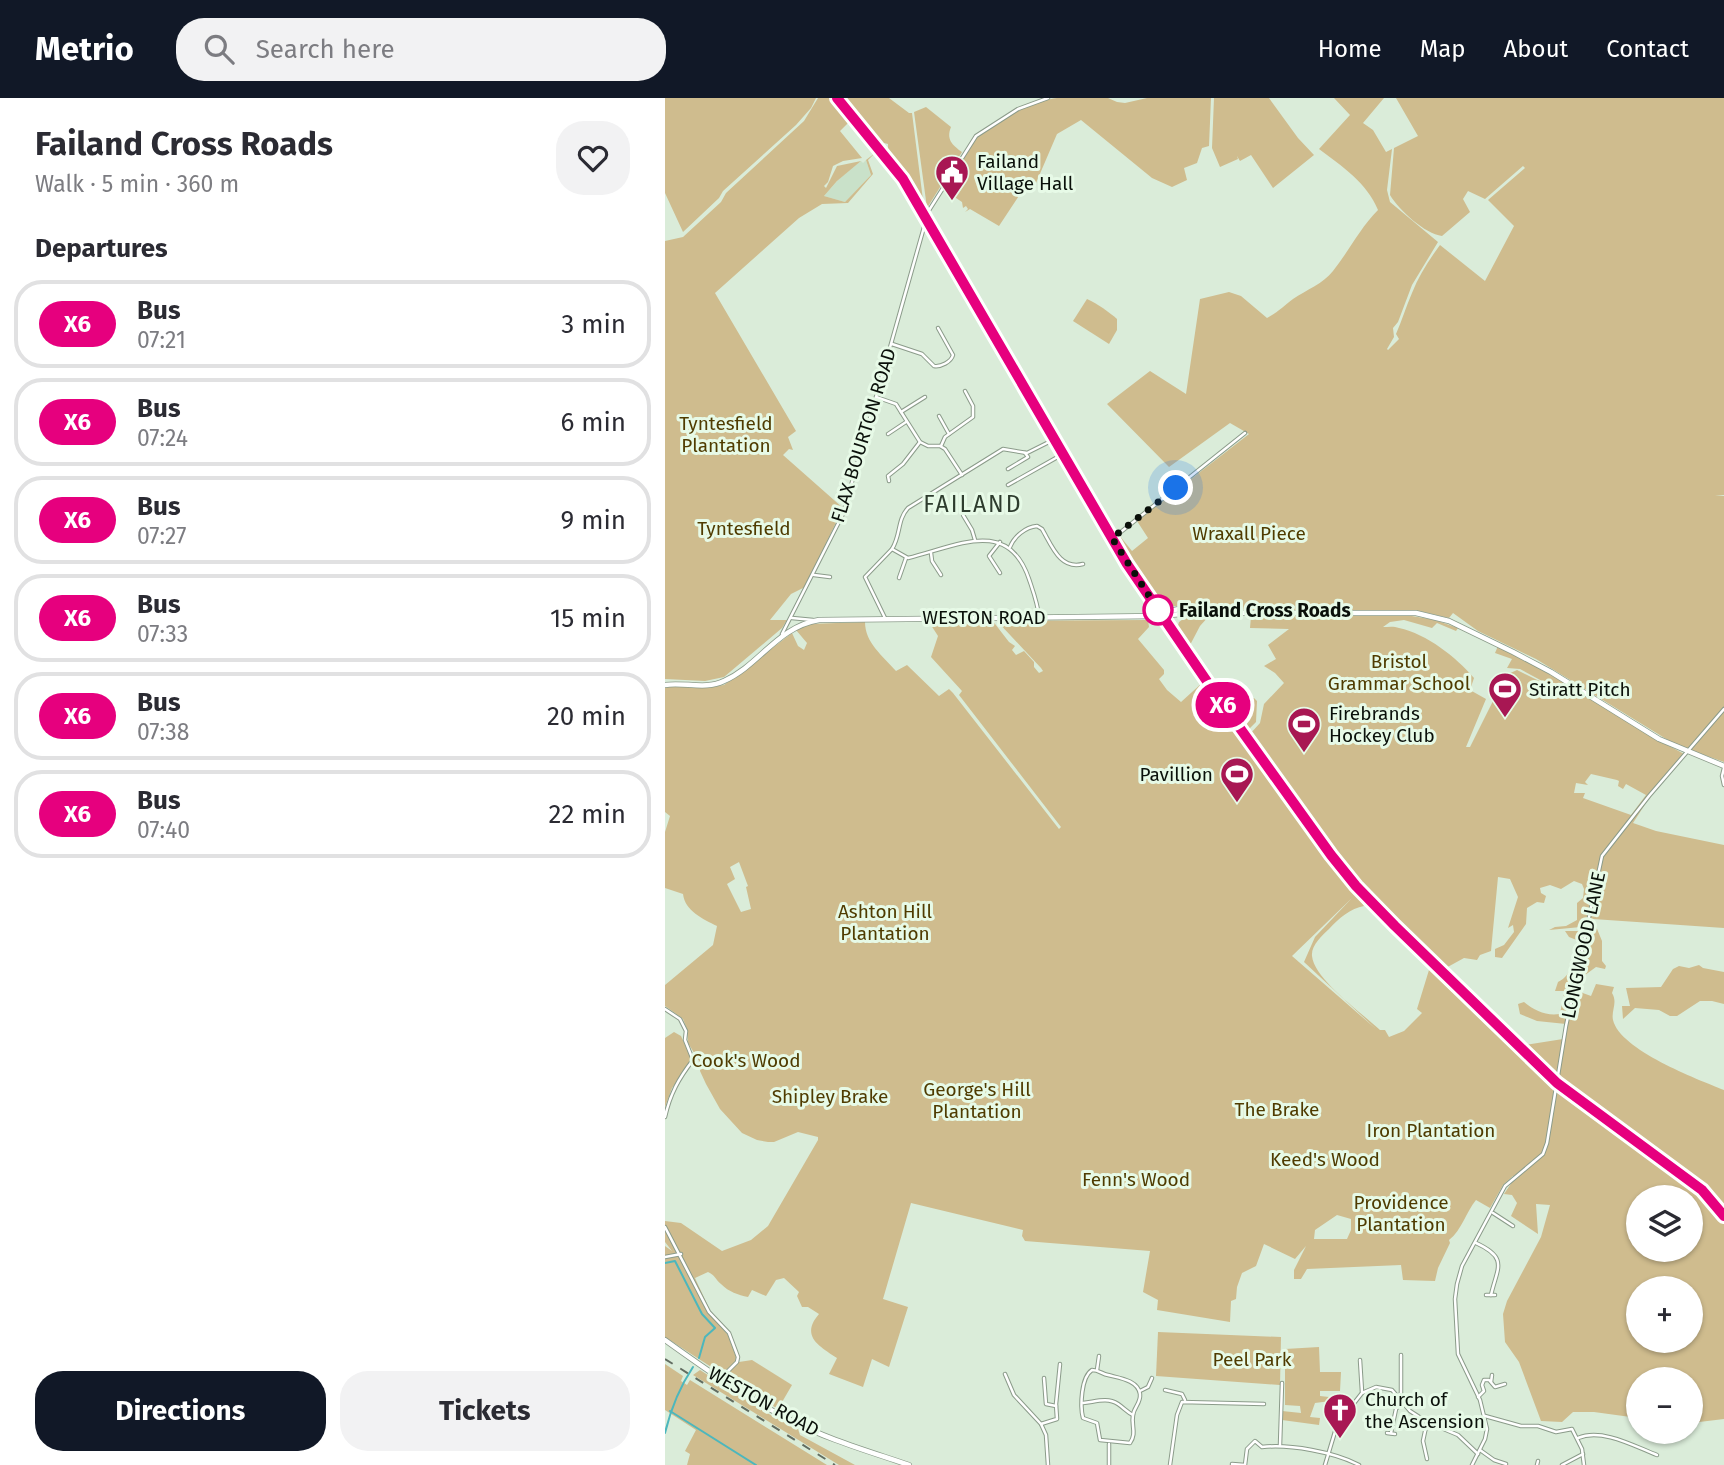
<!DOCTYPE html>
<meta charset="utf-8">
<style>
body{margin:0;font-family:"Fira Sans",sans-serif;background:#f2f2f3;color:#2b2b33;height:100vh;display:flex;flex-direction:column;font-size:26px;white-space:nowrap}
*{box-sizing:border-box;margin:0}
p{font-size:23px;color:#7c7c81}
.icon{flex:none;width:38px;height:38px;fill:none;stroke:currentColor;stroke-width:2;stroke-linecap:round;stroke-linejoin:round}
.map{position:relative;flex:1;overflow:hidden}
.details{display:flex;flex-direction:column;background:#fff;width:665px}
.details>*{flex:none}
.badge{padding:0 14px;border-radius:23px;font-size:24px;line-height:46px}
.fabs{position:absolute;left:961px;top:1087px;display:grid;gap:14px}
.fabs a{display:grid;place-items:center;width:77px;height:77px;border-radius:50%;background:#fff;box-shadow:0 2px 5px #0004;font-size:35px}
.you{position:absolute;width:35px;height:35px;margin:-18px;border:5px solid #fff;border-radius:50%;background:#1a73e8;box-shadow:0 0 0 10px #1a73e833}
.map>.badge{position:absolute;translate:-50% -50%;box-shadow:0 0 0 4px #fff}
h2{padding:0 35px;font-size:26px;line-height:63px}
.round{display:grid;place-items:center;flex:none;width:74px;height:74px;border-radius:28px;background:#f2f2f3}
.summary{display:flex;align-items:center;justify-content:space-between;height:119px;padding:0 35px}
h1{font-size:33px;font-weight:700;line-height:52px}
.action{display:flex;gap:14px;margin-top:auto;padding:14px 35px}
.action a{flex:1;height:80px;border-radius:28px;background:#111827;color:#fff;font-size:28px;font-weight:700;line-height:80px;text-align:center}
.action a+a{background:#f2f2f3;color:#2b2b33}
ul{padding:0;list-style:none}
li{display:flex;align-items:center;gap:21px;height:88px;margin:0 14px 10px;padding:0 21px;border:4px solid #e1e1e2;border-radius:28px}
li div{flex:1}
li b{display:block;font-size:26px}
li em{font-style:normal}
li .badge{min-width:77px;font-weight:700;text-align:center}
header{display:flex;align-items:center;gap:42px;box-sizing:border-box;height:98px;padding:0 35px;background:#111827;color:#fff}
header strong{font-size:33px}
nav{display:flex;gap:38px;margin-inline-start:auto;font-size:24px}
.search{width:490px;height:63px;background:#f2f2f3;display:flex;align-items:center;gap:18px;box-sizing:border-box;padding:0 24px;border-radius:28px;color:#7c7c81;font-size:26px}
main{display:flex;flex:1;min-height:0}
.map>svg:first-child{display:block}
.built{fill:#c9e1c9}
.green{fill:#cfbc8e;fill-rule:evenodd}
.lines{fill:none;stroke-linecap:round;stroke-linejoin:round}
.stream{stroke:#4cb7bd;stroke-width:2}
.minor-casing{stroke:#8b9b8a;stroke-width:4.5}
.tertiary-casing{stroke:#8b9b8a;stroke-width:6}
.secondary-casing{stroke:#8b9b8a;stroke-width:6}
.minor{stroke:#fff;stroke-width:2.5}
.tertiary{stroke:#fff;stroke-width:4.5}
.secondary{stroke:#fff;stroke-width:4.5}
.rail{stroke:#616c60;stroke-width:2;stroke-dasharray:9 9;stroke-linecap:butt}
.line-casing{stroke:#fff;stroke-width:16}
.line{stroke:#e6007e;stroke-width:10}
.walk{stroke:#0a100a;stroke-width:7;stroke-dasharray:0 12.6}
.stop-dot{fill:#fff;stroke:#e6007e;stroke-width:3.5}
.labels{text-anchor:middle;stroke-width:6;stroke-linejoin:round;paint-order:stroke}
.poi-label{font-size:19px;fill:#0a100a;stroke:#e7fae7;text-anchor:start}
.park-label{font-size:19px;fill:#4f3b00;stroke:#e7fae7}
.street-label{font-size:19px;fill:#0a100a;stroke:#e7fae7}
.stop-label{font-size:19px;font-weight:bold;fill:#0a100a;stroke:#e7fae7;text-anchor:start}
.quarter-label{font-size:23px;letter-spacing:2px;fill:#2e3c2e;stroke:#e7fae7}
</style>
<header>
<strong>Metrio</strong>
<div class="search"><svg class="icon" aria-label="search" viewBox="0 0 24 24"><circle cx="10" cy="10" r="6"/><path d="M15 15l6 6"/></svg>Search here</div>
<nav><a>Home</a><a>Map</a><a>About</a><a>Contact</a></nav>
</header>
<main>
<section class="details">
<div class="summary"><div><h1>Failand Cross Roads</h1><p>Walk · 5 min · 360 m</p></div><a class="round"><svg class="icon" aria-label="heart" viewBox="0 0 24 24"><path d="M12 20l-8-8c-3-5 5-10 8-4 3-6 11-1 8 4z"/></svg></a></div>
<h2>Departures</h2>
<ul>
<li><span class="badge" style="background:#e6007e;color:#fff">X6</span><div><b>Bus</b><p>07:21</p></div><em>3 min</em></li>
<li><span class="badge" style="background:#e6007e;color:#fff">X6</span><div><b>Bus</b><p>07:24</p></div><em>6 min</em></li>
<li><span class="badge" style="background:#e6007e;color:#fff">X6</span><div><b>Bus</b><p>07:27</p></div><em>9 min</em></li>
<li><span class="badge" style="background:#e6007e;color:#fff">X6</span><div><b>Bus</b><p>07:33</p></div><em>15 min</em></li>
<li><span class="badge" style="background:#e6007e;color:#fff">X6</span><div><b>Bus</b><p>07:38</p></div><em>20 min</em></li>
<li><span class="badge" style="background:#e6007e;color:#fff">X6</span><div><b>Bus</b><p>07:40</p></div><em>22 min</em></li>
</ul>
<div class="action"><a>Directions</a><a>Tickets</a></div>
</section>
<div class="map">
<svg width="1059" height="1367" viewBox="0 0 1059 1367">
<rect width="100%" height="100%" fill="#daecd9"/>
<polygon class="built" points="201,62 206,77 180,104 159,98 174,81 196,63 198,65"/>
<g class="green">
<polygon points="0,0 151,0 146,10 131,27 58,93 54,100 18,134 0,95"/>
<polygon points="153,0 167,0 186,22 175,33 197,60 178,63 168,68 163,84 159,88 161,90 172,68 196,63 172,83 159,98 180,104 206,77 201,62 210,55 203,62 208,76 183,105 157,106 134,120 50,195 131,333 123,339 128,352 124,351 118,357 178,410 140,489 126,496 105,522 122,522 117,530 59,579 40,583 0,581 0,143 18,139 56,104 61,95 139,23"/>
<polygon points="177,0 224,0 244,15 247,15 259,110 242,81 219,51 223,50 223,46 219,45 217,48"/>
<path d="M 392,0 L 443,0 L 452,4 L 460,5 L 482,0 L 546,0 L 544,48 L 537,50 L 532,65 L 519,70 L 522,82 L 507,89 L 487,80 L 416,22 L 392,36 L 371,85 L 365,81 L 334,128 L 305,111 L 300,114 L 303,111 L 301,108 L 298,110 L 297,104 L 279,92 C 289,76 298,55 310,41 C 325,24 372,2 392,0 Z"/>
<polygon points="549,0 604,0 633,40 649,57 608,90 586,57 575,63 572,58 573,61 555,69 547,50"/>
<path d="M 669,0 L 719,0 L 698,25 L 708,32 L 721,54 L 727,51 L 722,92 L 725,104 L 773,144 L 747,187 L 733,224 L 728,230 L 729,239 L 722,251 L 723,252 L 734,241 L 731,236 C 737,222 741,209 747,195 C 754,177 764,162 775,147 L 820,183 L 849,128 L 823,102 L 860,70 L 858,68 L 820,101 L 803,93 L 798,101 L 805,114 L 777,138 C 760,136 734,112 725,97 L 729,50 L 753,38 L 731,0 L 1059,0 L 1059,397 L 1050,398 L 1059,398 L 1059,664 L 1011,647 L 871,561 L 813,533 L 788,515 L 784,520 L 750,512 L 530,513 L 515,508 L 498,508 L 452,442 L 454,437 L 467,453 L 483,440 L 472,423 L 584,336 L 565,325 L 504,369 L 442,306 L 485,273 L 521,296 L 535,201 L 564,194 L 576,198 L 602,220 C 613,214 619,208 628,201 C 641,192 658,186 668,173 C 684,153 695,130 713,112 C 702,85 677,68 654,51 L 685,17 Z"/>
<path d="M 261,9 L 286,29 C 281,41 287,47 297,54 L 262,110 L 249,14 Z"/>
<path d="M 422,201 C 433,206 444,214 452,221 L 452,232 L 444,246 L 408,223 Z"/>
<path d="M 741,517 L 770,522 L 793,530 L 791,533 L 772,525 L 767,530 L 739,522 L 725,524 L 718,529 C 723,529 729,528 734,530 C 762,536 791,559 809,580 L 805,592 L 821,601 L 801,649 L 805,649 L 841,577 L 852,572 L 903,597 L 855,571 L 842,570 L 847,561 L 830,555 L 833,548 C 898,580 956,623 1021,657 L 988,694 L 968,725 L 991,733 L 1059,747 L 1059,830 L 928,821 L 937,843 L 937,863 L 941,868 L 940,871 L 931,869 L 916,880 L 915,894 L 926,898 L 931,886 L 949,889 L 947,895 C 953,905 946,912 948,922 C 955,952 1032,981 1059,992 L 1059,1321 L 1026,1325 L 1026,1281 L 973,1281 L 973,1320 L 929,1314 L 908,1314 L 897,1324 L 876,1323 L 854,1264 L 840,1244 L 838,1216 L 842,1203 L 876,1139 L 885,1107 L 871,1106 L 873,1136 L 846,1118 L 852,1105 L 847,1097 L 839,1096 L 849,1081 L 848,1078 L 838,1087 L 825,1110 L 811,1102 C 801,1114 797,1132 784,1142 L 785,1145 L 773,1170 L 770,1183 L 738,1182 L 736,1167 L 642,1171 L 636,1181 L 629,1181 L 629,1172 L 641,1148 L 630,1161 L 599,1146 L 591,1168 L 577,1175 L 572,1189 L 571,1201 L 566,1203 L 565,1224 L 492,1212 L 493,1202 L 478,1194 L 485,1153 L 360,1143 L 357,1138 L 358,1132 L 246,1105 L 218,1201 L 243,1209 L 224,1269 L 207,1261 L 198,1289 L 164,1276 L 172,1260 C 154,1248 135,1238 154,1216 L 143,1209 L 137,1209 L 132,1198 L 134,1194 L 119,1180 L 111,1182 L 101,1198 L 87,1192 L 83,1199 C 73,1197 64,1194 56,1186 C 50,1181 50,1177 43,1174 L 30,1180 L 49,1221 L 63,1237 L 71,1259 L 70,1264 L 57,1276 L 0,1239 L 0,1148 L 7,1153 L 0,1144 L 0,1123 L 16,1125 L 57,1153 L 86,1142 L 103,1128 L 153,1042 L 153,1039 L 133,1034 L 109,1044 L 103,1044 L 92,1042 L 77,1035 L 55,1011 L 41,986 L 35,973 L 36,966 L 23,945 L 22,931 L 18,921 L 0,908 L 0,887 L 48,847 L 52,828 C 38,821 20,813 18,796 L 0,790 L 0,734 L 5,718 L 0,714 L 0,588 L 40,590 L 59,587 L 127,535 L 133,548 L 139,552 L 142,545 L 131,532 L 144,526 L 200,524 C 200,545 218,558 231,573 L 242,567 L 274,598 L 284,591 L 288,595 L 394,731 L 396,729 L 294,597 L 297,593 L 266,559 L 273,538 L 264,524 L 327,522 L 344,544 L 350,548 L 347,552 L 351,557 L 359,553 L 369,564 L 369,569 L 374,575 L 378,573 L 376,570 L 332,523 L 483,522 L 484,529 L 473,541 L 499,572 L 499,576 L 494,581 L 502,592 L 516,604 L 537,585 L 603,680 L 693,793 L 691,795 L 699,808 C 686,810 673,821 664,831 C 657,838 646,847 647,858 C 649,881 698,916 715,932 L 720,932 L 724,939 L 739,933 L 757,915 L 752,911 L 764,872 L 787,894 L 792,894 L 898,993 L 899,987 L 860,947 L 898,941 L 901,926 L 872,923 L 855,916 L 853,906 L 859,904 C 870,913 881,918 895,916 L 897,905 L 902,901 L 898,897 L 902,893 L 890,893 L 893,884 C 908,877 909,859 914,843 L 904,839 L 900,833 L 915,833 L 916,829 L 884,832 L 890,829 L 901,828 L 912,822 L 912,805 L 918,800 L 919,791 L 917,786 L 909,783 L 896,791 L 885,787 L 875,790 L 876,795 L 881,798 L 879,805 L 872,804 L 862,810 L 861,826 L 837,860 L 830,859 L 830,851 L 839,847 L 849,834 L 848,827 L 843,830 L 853,799 L 845,781 L 833,779 L 826,853 L 815,857 L 812,862 L 799,860 L 779,871 L 691,783 L 635,710 L 584,637 L 595,625 L 599,606 L 619,585 L 610,575 L 599,568 L 611,561 L 603,547 L 624,531 L 585,530 L 586,518 ZM 926,676 L 952,682 L 954,683 L 953,688 L 958,691 L 961,686 L 981,697 L 966,717 L 918,700 L 920,695 L 909,695 L 911,685 L 923,687 L 920,684 ZM 74,764 L 83,788 L 81,789 L 86,811 L 76,814 L 62,786 L 70,781 L 65,769 ZM 687,800 L 650,839 L 639,864 L 711,931 L 627,858 ZM 973,1099 L 1026,1099 L 1026,1152 L 973,1152 ZM 672,1117 L 686,1121 L 686,1132 L 682,1141 L 649,1141 L 650,1132 ZM 973,1190 L 1026,1190 L 1026,1242 L 973,1242 Z"/>
<polygon points="544,518 535,528 524,549 512,531 514,524 521,519"/>
<polygon points="563,599 580,604 589,600 592,603 591,624 581,634 558,601"/>
<polygon points="1034,867 1038,870 1059,874 1059,906 1047,903 1035,903 1012,918 1005,918 994,912 970,910 958,921 957,908 965,908 961,890 996,889 1008,871 1014,868 1024,870"/>
<polygon points="9,934 16,938 27,962 7,990 0,1009 0,940"/>
<polygon points="493,1234 616,1239 615,1287 491,1278"/>
<polygon points="654,1249 655,1274 676,1274 675,1293 655,1293 655,1298 673,1300 673,1302 650,1305 645,1319 655,1320 654,1327 617,1322 617,1313 636,1315 635,1308 620,1307 620,1251"/>
<polygon points="87,1262 127,1287 113,1311 62,1280 62,1276 74,1264"/>
<polygon points="0,1266 18,1278 16,1283 22,1287 25,1282 162,1367 22,1367 25,1356 20,1353 31,1332 0,1312"/>
<polygon points="35,1272 100,1314 133,1331 135,1337 190,1367 174,1367 28,1277"/>
</g>
<g class="lines">
<g class="stream">
<polyline points="0,1165 10,1163 37,1216 50,1230 40,1239 34,1260"/>
<polyline points="5,1313 91,1367"/>
<path d="M 0,1335 C 6,1310 14,1290 28,1269"/>
</g>
<g class="minor-casing">
<g id="minor">
<polyline points="261,117 311,38 353,11 383,0"/>
<path d="M 227,246 L 257,256 L 269,268 C 276,269 286,264 288,257 L 273,230"/>
<polyline points="211,299 231,306 255,344 263,348 275,348 280,351 297,377"/>
<polyline points="236,314 260,299"/>
<polyline points="274,318 284,336"/>
<polyline points="223,336 241,324"/>
<polyline points="276,348 280,339 308,319 308,308 300,293"/>
<polyline points="343,371 363,359 360,355"/>
<polyline points="224,383 223,378 238,366 255,344"/>
<polyline points="343,387 398,356"/>
<polyline points="298,417 307,432 310,442"/>
<polyline points="447,441 580,335"/>
<path d="M 345,449 C 349,439 360,429 372,428 L 377,431 C 387,448 395,472 418,466"/>
<path d="M 227,451 C 236,437 232,422 243,410 L 338,351 L 362,355 L 388,342"/>
<polyline points="266,455 267,463 276,477"/>
<polyline points="335,475 324,458 335,444"/>
<polyline points="149,477 165,479"/>
<polyline points="234,480 241,460"/>
<polyline points="127,520 148,522"/>
<path d="M 220,520 L 200,479 L 227,451 L 243,460 C 290,449 343,418 364,481 C 368,493 373,506 374,519"/>
<polyline points="117,536 178,416 261,122"/>
<polyline points="1059,670 1057,678 1059,687"/>
<path d="M 0,911 L 15,921 L 21,933 L 20,942 L 28,962 C 14,980 5,996 0,1019"/>
<polyline points="828,1115 848,1128"/>
<polyline points="0,1129 44,1214 64,1235 73,1259 72,1264 56,1280"/>
<path d="M 811,1145 C 844,1160 832,1170 826,1197"/>
<polyline points="0,1159 16,1156"/>
<polyline points="821,1197 830,1197"/>
<polyline points="695,1262 697,1294"/>
<path d="M 427,1272 C 434,1272 437,1276 443,1277 C 454,1280 473,1282 475,1296 C 476,1305 469,1309 468,1317 C 466,1328 472,1335 465,1345 L 435,1342 L 432,1325 L 418,1320 C 415,1308 416,1279 427,1272 Z"/>
<polyline points="432,1272 434,1258"/>
<polyline points="340,1276 349,1297 376,1326 381,1337 383,1367"/>
<polyline points="379,1280 381,1306 391,1308"/>
<polyline points="826,1284 827,1277"/>
<polyline points="500,1292 517,1296 520,1302"/>
<polyline points="475,1293 483,1289 487,1280"/>
<polyline points="733,1299 736,1295 736,1257"/>
<polyline points="813,1299 819,1293 817,1287 819,1282 824,1282 830,1289 840,1286"/>
<path d="M 418,1305 C 430,1304 442,1299 453,1306 C 459,1310 462,1314 468,1317"/>
<polyline points="820,1318 856,1328 873,1328 891,1334 907,1331 917,1351 919,1367"/>
<polyline points="376,1326 392,1321 391,1306 395,1266"/>
<polyline points="722,1335 730,1336"/>
<polyline points="726,1335 731,1311 737,1304"/>
<path d="M 913,1340 C 937,1330 969,1348 992,1357"/>
<polyline points="615,1347 617,1285"/>
<polyline points="815,1352 829,1362 841,1366"/>
<polyline points="762,1361 758,1343 762,1324"/>
<path d="M 567,1366 L 580,1367 L 582,1351 L 590,1343 L 597,1349 C 625,1346 669,1354 694,1367"/>
<polyline points="444,1367 444,1346"/>
<polyline points="505,1367 512,1317 517,1304 599,1306"/>
<polyline points="660,1367 672,1327 697,1295 711,1289 727,1292 745,1313 762,1324 793,1337 813,1356"/>
<polyline points="807,1367 820,1341 822,1331 815,1302 793,1256 790,1201 792,1186 797,1168 840,1088 878,1056 882,1045 901,928 937,758 984,698 1059,611"/>
<polyline points="872,1367 873,1363"/>
<polyline points="897,1367 918,1356"/>
</g>
</g>
<g class="tertiary-casing">
<path id="tertiary" d="M 0,1242 C 39,1270 80,1299 123,1321 C 161,1341 203,1353 244,1367"/>
</g>
<g class="secondary-casing">
<g id="secondary">
<polyline points="172,0 238,81 447,441 489,504"/>
<polyline points="488,503 545,588 645,730 689,786 730,828 893,985 1037,1092 1059,1118"/>
<polyline points="496,515 514,511 525,513"/>
<path d="M 0,587 C 19,584 41,592 59,583 C 95,567 112,529 154,522 L 492,518 L 530,515 L 751,515 L 784,523 L 848,554 L 886,574 L 994,641 L 1059,668"/>
</g>
</g>
<use href="#minor" class="minor"/>
<use href="#tertiary" class="tertiary"/>
<use href="#secondary" class="secondary"/>
<polyline class="rail" points="0,1261 170,1367"/>
</g>
<g class="lines">
<g class="line-casing">
<polyline id="line" points="172,0 238,81 462,466 554,601 666,757 691,788 730,828 892,985 1037,1092 1059,1118"/>
</g>
<use href="#line" class="line"/>
<polyline class="walk" points="493,512 495,515 447,440 511,390"/>
</g>
<defs>
<g id="civic-pin" transform="scale(1.75)"><path d="M0 17L-7.5 6A9.5 9.5 0 1 1 7.5 6Z" fill="#a81753" stroke="#e7fae7"/><path d="M-.6-6.5H3V-4.5H.6V-3L4-1V1h2V6H-6V1h2V-1L-.6-3ZM-1.2 2.5V6h2.4V2.5Z" fill="#fff"/></g>
<g id="stadium-pin" transform="scale(1.75)"><path d="M0 17L-7.5 6A9.5 9.5 0 1 1 7.5 6Z" fill="#a81753" stroke="#e7fae7"/><path d="M0-5a6.5 5 0 1 0 0 10a6.5 5 0 1 0 0-10ZM-3.5-1.8h7v3.6h-7Z" fill="#fff"/></g>
<g id="church-pin" transform="scale(1.75)"><path d="M0 17L-7.5 6A9.5 9.5 0 1 1 7.5 6Z" fill="#a81753" stroke="#e7fae7"/><path d="M-1.2-6h2.4v3.5h3.3v2.4h-3.3V6h-2.4V-.1h-3.3v-2.4h3.3Z" fill="#fff"/></g>
</defs>
<g fill-rule="evenodd">
<use href="#civic-pin" x="287" y="74"/>
<use href="#stadium-pin" x="840" y="591"/>
<use href="#stadium-pin" x="639" y="626"/>
<use href="#stadium-pin" x="572" y="676"/>
<use href="#church-pin" x="675" y="1312"/>
</g>
<circle class="stop-dot" cx="493" cy="512" r="14"/>
<g class="labels">
<g class="poi-label">
<text x="312" y="70">Failand<tspan x="312" dy="22">Village Hall</tspan></text>
<text x="864" y="598">Stiratt Pitch</text>
<text x="664" y="622">Firebrands<tspan x="664" dy="22">Hockey Club</tspan></text>
<text x="548" y="683" text-anchor="end">Pavillion</text>
<text x="700" y="1308">Church of<tspan x="700" dy="22">the Ascension</tspan></text>
</g>
<g class="park-label">
<text x="61" y="332">Tyntesfield<tspan x="61" dy="22">Plantation</tspan></text>
<text x="79" y="437">Tyntesfield</text>
<text x="584" y="442">Wraxall Piece</text>
<text x="734" y="570">Bristol<tspan x="734" dy="22">Grammar School</tspan></text>
<text x="220" y="820">Ashton Hill<tspan x="220" dy="22">Plantation</tspan></text>
<text x="81" y="969">Cook's Wood</text>
<text x="312" y="998">George's Hill<tspan x="312" dy="22">Plantation</tspan></text>
<text x="165" y="1005">Shipley Brake</text>
<text x="612" y="1018">The Brake</text>
<text x="766" y="1039">Iron Plantation</text>
<text x="660" y="1068">Keed's Wood</text>
<text x="471" y="1088">Fenn's Wood</text>
<text x="736" y="1111">Providence<tspan x="736" dy="22">Plantation</tspan></text>
<text x="587" y="1268">Peel Park</text>
</g>
<g class="street-label">
<text transform="translate(198 337) rotate(-73)" y="7">FLAX BOURTON ROAD</text>
<text x="319" y="526">WESTON ROAD</text>
<text transform="translate(918 847) rotate(-78)" y="7">LONGWOOD LANE</text>
<text transform="translate(99 1303) rotate(29)" y="7">WESTON ROAD</text>
</g>
<g class="stop-label">
<text x="514" y="519">Failand Cross Roads</text>
</g>
<g class="quarter-label">
<text x="308" y="414">FAILAND</text>
</g>
</g>
</svg>
<div class="fabs">
<a><svg class="icon" aria-label="layers" viewBox="0 0 24 24"><path d="M12 4l9 5-9 5-9-5zM3 14l9 5 9-5"/></svg></a>
<a>+</a>
<a>−</a>
</div>
<div class="you" style="left:511px;top:390px"></div>
<b class="badge" style="left:558px;top:607px;background:#e6007e;color:#fff">X6</b>
</div>
</main>
